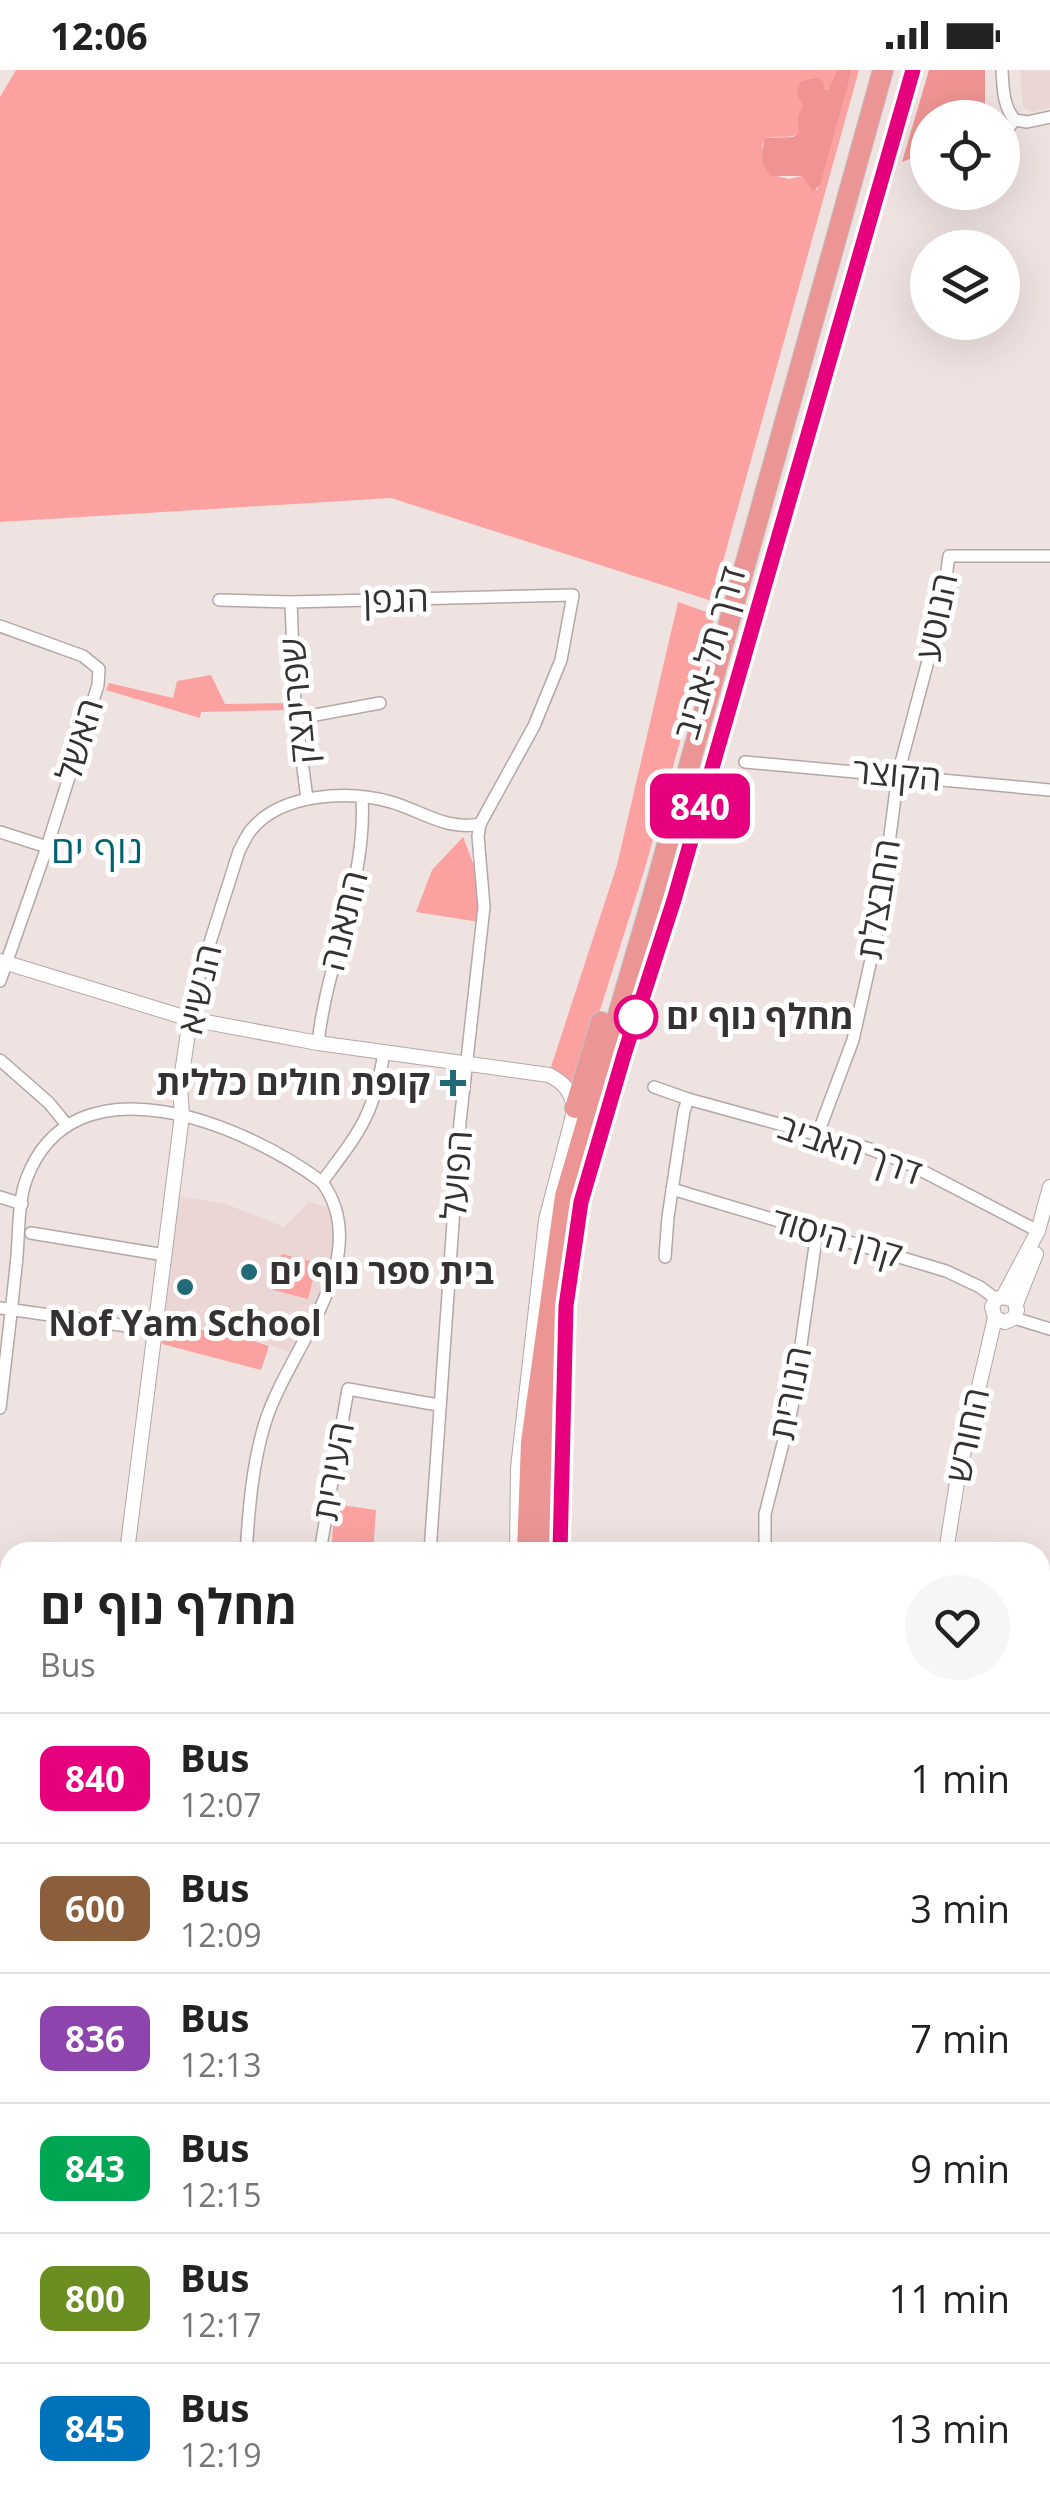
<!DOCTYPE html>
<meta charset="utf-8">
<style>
body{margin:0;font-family:"Open Sans",Heebo,sans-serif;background:#f6f6f6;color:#222;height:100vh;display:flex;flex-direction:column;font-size:38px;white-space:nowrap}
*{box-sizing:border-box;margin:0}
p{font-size:32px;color:#767676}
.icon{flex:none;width:55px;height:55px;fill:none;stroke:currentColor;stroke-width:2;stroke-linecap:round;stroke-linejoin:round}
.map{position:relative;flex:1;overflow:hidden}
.drawer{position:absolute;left:0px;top:1472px;width:1050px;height:972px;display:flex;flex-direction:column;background:#fff;border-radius:30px 30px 0 0;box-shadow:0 10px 40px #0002}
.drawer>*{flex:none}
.badge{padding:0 20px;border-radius:15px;font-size:35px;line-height:65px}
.buttons{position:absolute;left:910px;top:30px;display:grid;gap:20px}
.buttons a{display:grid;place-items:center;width:110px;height:110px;border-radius:50%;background:#fff;box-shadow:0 10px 40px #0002;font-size:50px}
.map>.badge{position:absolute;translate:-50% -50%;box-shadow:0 0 0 5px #fff}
.round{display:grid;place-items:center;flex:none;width:105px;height:105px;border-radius:52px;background:#f6f6f6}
.overview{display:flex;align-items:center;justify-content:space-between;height:170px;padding:0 40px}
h1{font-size:48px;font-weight:700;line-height:75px}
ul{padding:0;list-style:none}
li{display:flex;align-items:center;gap:30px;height:130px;padding:0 40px;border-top:2px solid #e0e0e0}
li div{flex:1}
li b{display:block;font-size:38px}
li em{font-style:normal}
li .badge{min-width:110px;font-weight:700;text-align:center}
.status{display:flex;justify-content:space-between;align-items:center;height:70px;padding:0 50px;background:#fff;direction:ltr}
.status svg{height:28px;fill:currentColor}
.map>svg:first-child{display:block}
.built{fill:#ead6d4}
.green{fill:#fba2a0}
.forest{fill:#ef9492}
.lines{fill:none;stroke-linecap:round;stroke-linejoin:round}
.minor-casing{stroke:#b3a7a7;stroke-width:14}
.tertiary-casing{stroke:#b3a7a7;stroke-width:16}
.motorway-casing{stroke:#c3c2c2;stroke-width:22}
.minor{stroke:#fff;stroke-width:11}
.tertiary{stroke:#fff;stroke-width:14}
.motorway{stroke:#eb9694;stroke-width:20}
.line-casing{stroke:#fff;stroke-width:22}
.line{stroke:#e6007e;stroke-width:15}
.stop-dot{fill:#fff;stroke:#e6007e;stroke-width:5}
.poi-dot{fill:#226a77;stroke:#fff;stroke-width:4}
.labels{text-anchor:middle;stroke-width:10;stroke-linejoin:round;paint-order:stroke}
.street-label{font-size:35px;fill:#373232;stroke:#fff}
.stop-label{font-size:35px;font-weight:bold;fill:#373232;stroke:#fff;text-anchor:start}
.poi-label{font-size:35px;font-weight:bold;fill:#373232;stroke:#fff;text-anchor:end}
.neighbourhood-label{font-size:38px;fill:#006270;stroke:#fff}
</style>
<div class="status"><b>12:06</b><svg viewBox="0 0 49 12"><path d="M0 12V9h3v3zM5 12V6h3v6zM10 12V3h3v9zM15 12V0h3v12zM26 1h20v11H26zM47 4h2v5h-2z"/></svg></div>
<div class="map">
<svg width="1050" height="2444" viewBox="0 0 1050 2444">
<rect width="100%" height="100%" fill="#efe3e2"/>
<g class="built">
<polygon points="1020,0 1050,0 1050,38 1033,42 1023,37"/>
<polygon points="178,1126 226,1134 284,1157 309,1132 330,1138 336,1177 320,1227 294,1284 246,1266 165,1251"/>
<polygon points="1040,2184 1050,2185 1050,2234 1040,2233"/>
</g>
<g class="green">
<path d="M 16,0 L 837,0 L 828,20 L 824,19 L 818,7 L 800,11 L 803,35 L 800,63 C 789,70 776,64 764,69 L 762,77 L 777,106 L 789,109 L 802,106 L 817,120 L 852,0 L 859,0 L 712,531 L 391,428 L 0,452 L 0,27 Z"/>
<polygon points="678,532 715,545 645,798 575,1019 550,1000 617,795"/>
<polygon points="211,605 225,634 290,633 291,640 201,642 200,648 106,620 109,613 173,628 177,611"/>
<polygon points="463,767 480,811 479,852 416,842 432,800"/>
<polygon points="282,1184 317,1193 308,1229 273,1220"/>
<polygon points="165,1253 245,1268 269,1276 261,1300 162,1274"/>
<polygon points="335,1434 376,1440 373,1482 331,1482"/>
<polygon points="0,2156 10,2160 10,2214 0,2211"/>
</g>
<g class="forest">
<polygon points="837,0 852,0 820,115 813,121 802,106 770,106 762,92 764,68 793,67 799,63 798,47 803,35 797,25 800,11 818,7 823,12 824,19 828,20"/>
<polygon points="929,0 985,0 985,35 989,47 928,48 927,82 902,92"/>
<polygon points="366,2435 458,2435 456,2444 410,2444"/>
</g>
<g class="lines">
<g class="minor-casing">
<g id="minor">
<path d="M 1002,0 C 1003,17 1003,37 1015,50"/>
<polyline points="1002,65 1015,50 1027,52 1050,47"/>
<polyline points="926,87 928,87"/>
<polyline points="219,530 291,532 573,525 561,590 534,656 480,754 478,766 484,837 460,1052 430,1482"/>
<polyline points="291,532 295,636 307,729"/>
<polyline points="0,556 83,586 99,599 98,615 47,777 0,911"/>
<polyline points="299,648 380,633"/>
<polyline points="745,692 1050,720"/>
<polyline points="0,762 47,777"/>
<path d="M 190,949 L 193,926 L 239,781 C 243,774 246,766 251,760 C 281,723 348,720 391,732 C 422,741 447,761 480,754"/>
<path d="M 318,973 C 327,890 367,812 362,728"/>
<polyline points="0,990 49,1033 67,1055"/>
<polyline points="654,1017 688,1029 870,1079 907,1093 1038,1161"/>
<polyline points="817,1066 853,970 878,858 898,704 941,542 949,486 1050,486"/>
<polyline points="672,1119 946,1201 980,1217 996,1229"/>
<polyline points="0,1127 22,1134"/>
<polyline points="31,1163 165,1185"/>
<polyline points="665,1187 668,1147 684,1041 688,1029"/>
<polyline points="0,1238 155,1260"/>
<polyline points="1014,1248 1050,1259"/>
<path d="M 0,1338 C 6,1287 12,1237 17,1186 C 19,1162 18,1133 26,1110 C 73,982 246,1055 322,1112"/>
<path d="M 246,1482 C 249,1439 252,1395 265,1353 C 287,1280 377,1188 322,1112 C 360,1061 373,1047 384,983"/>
<polyline points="320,1482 348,1319 438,1335"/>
<polyline points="765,1482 765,1444 792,1338 817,1162"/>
<polyline points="0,1652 10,1653"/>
<polyline points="1046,2182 1050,2147"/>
<polyline points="1040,2368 1050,2369"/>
<polyline points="0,2410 10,2413"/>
<polyline points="80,2435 123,2443 130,2435 184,2444"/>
<polyline points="66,2444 67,2435"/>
<polyline points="269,2444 271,2435"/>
<polyline points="464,2444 466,2435"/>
<polyline points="807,2444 805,2435 941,2444"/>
</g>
</g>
<g class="tertiary-casing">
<g id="tertiary">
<path d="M 0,891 L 190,949 L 318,973 L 549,1005 C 565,1013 570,1021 575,1038 L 546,1150 L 518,1398 L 517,1482"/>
<polyline points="1003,1227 1014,1230 1017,1240 1014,1248 1005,1252 995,1248 992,1237 996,1229 1003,1227 1038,1161 1050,1117"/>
<polyline points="1016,1234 1036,1184"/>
<polyline points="127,1482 182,1045 180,1017 190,949"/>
<polyline points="946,1482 958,1406 995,1248"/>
<polyline points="4,2070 10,2085"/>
<polyline points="0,2119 10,2096"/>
<polyline points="1040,2242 1050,2243"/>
<polyline points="1040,2256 1050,2257"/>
<polyline points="962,2435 963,2444"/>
</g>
</g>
<g class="motorway-casing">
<g id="motorway">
<polyline points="575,1038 601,952"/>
<polyline points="527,1482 531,1372 565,1126 652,829 883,0"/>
<polyline points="545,1482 551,1333 581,1132 624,985 674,830 913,0"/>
<polyline points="560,1482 562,1365"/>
<polyline points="629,2435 629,2444"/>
<polyline points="677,2435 677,2444"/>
<polyline points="645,2444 646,2435"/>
<polyline points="663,2444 663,2435"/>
</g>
</g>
<use href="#minor" class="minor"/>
<use href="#tertiary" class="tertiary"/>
<use href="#motorway" class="motorway"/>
</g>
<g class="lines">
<g class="line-casing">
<polyline id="line" points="560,1482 566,1236 581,1132 624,985 674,830 913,0"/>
</g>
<use href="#line" class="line"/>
</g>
<circle class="stop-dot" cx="636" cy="947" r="20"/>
<g class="poi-dot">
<path d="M448 998h10v10h10v10h-10v10h-10v-10h-10v-10h10z"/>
<circle cx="249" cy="1202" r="10"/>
<circle cx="185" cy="1217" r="10"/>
</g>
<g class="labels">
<g class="street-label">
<text transform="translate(396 530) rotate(-1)" y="12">הגפן</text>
<text transform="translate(937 547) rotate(-78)" y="12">הנוטע</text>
<text transform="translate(710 583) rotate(-74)" y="12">דרך תל-אביב</text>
<text transform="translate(298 631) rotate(-95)" y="12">שפרינצק</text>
<text transform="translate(80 670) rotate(-73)" y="12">האשל</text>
<text transform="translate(897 705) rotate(5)" y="12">הקוצר</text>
<text transform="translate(879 829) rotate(-81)" y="12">החבצלת</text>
<text transform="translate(344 851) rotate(-76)" y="12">התאנה</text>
<text transform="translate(200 919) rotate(-77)" y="12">הנשיא</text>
<text transform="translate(850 1080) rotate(19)" y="12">דרך האביב</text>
<text transform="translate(457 1105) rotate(-86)" y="12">הפועל</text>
<text transform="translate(837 1168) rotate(16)" y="12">קרן היסוד</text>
<text transform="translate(791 1323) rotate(-79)" y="12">הנורית</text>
<text transform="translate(968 1365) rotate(-78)" y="12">החורש</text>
<text transform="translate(334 1401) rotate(-80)" y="12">העירית</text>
</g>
<g class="stop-label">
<text x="666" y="959">מחלף נוף ים</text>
</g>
<g class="poi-label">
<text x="430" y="1025">קופת חולים כללית</text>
<text x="269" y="1214" text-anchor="start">בית ספר נוף ים</text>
<text x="185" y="1266" text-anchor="middle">Nof Yam School</text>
</g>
<g class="neighbourhood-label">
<text x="97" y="793">נוף ים</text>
</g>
</g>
</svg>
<div class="buttons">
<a><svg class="icon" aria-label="locate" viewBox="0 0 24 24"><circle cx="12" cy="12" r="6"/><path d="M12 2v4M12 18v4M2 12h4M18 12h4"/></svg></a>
<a><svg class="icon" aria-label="layers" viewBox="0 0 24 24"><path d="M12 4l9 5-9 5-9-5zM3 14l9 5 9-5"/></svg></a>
</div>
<b class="badge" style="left:700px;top:736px;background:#e6007e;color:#fff">840</b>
<section class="drawer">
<div class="overview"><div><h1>מחלף נוף ים</h1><p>Bus</p></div><a class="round"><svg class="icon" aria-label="heart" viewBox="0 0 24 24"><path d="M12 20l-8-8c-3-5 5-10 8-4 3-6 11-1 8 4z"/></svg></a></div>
<ul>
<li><span class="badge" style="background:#e6007e;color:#fff">840</span><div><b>Bus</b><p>12:07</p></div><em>1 min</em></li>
<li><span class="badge" style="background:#8b5e3c;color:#fff">600</span><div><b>Bus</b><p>12:09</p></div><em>3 min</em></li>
<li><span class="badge" style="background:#8e44ad;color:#fff">836</span><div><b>Bus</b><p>12:13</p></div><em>7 min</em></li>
<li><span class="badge" style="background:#00a651;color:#fff">843</span><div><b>Bus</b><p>12:15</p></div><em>9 min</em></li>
<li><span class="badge" style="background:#6b8e23;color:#fff">800</span><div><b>Bus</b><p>12:17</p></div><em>11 min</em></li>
<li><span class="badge" style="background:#0072bc;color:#fff">845</span><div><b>Bus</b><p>12:19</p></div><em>13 min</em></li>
</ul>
</section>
</div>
